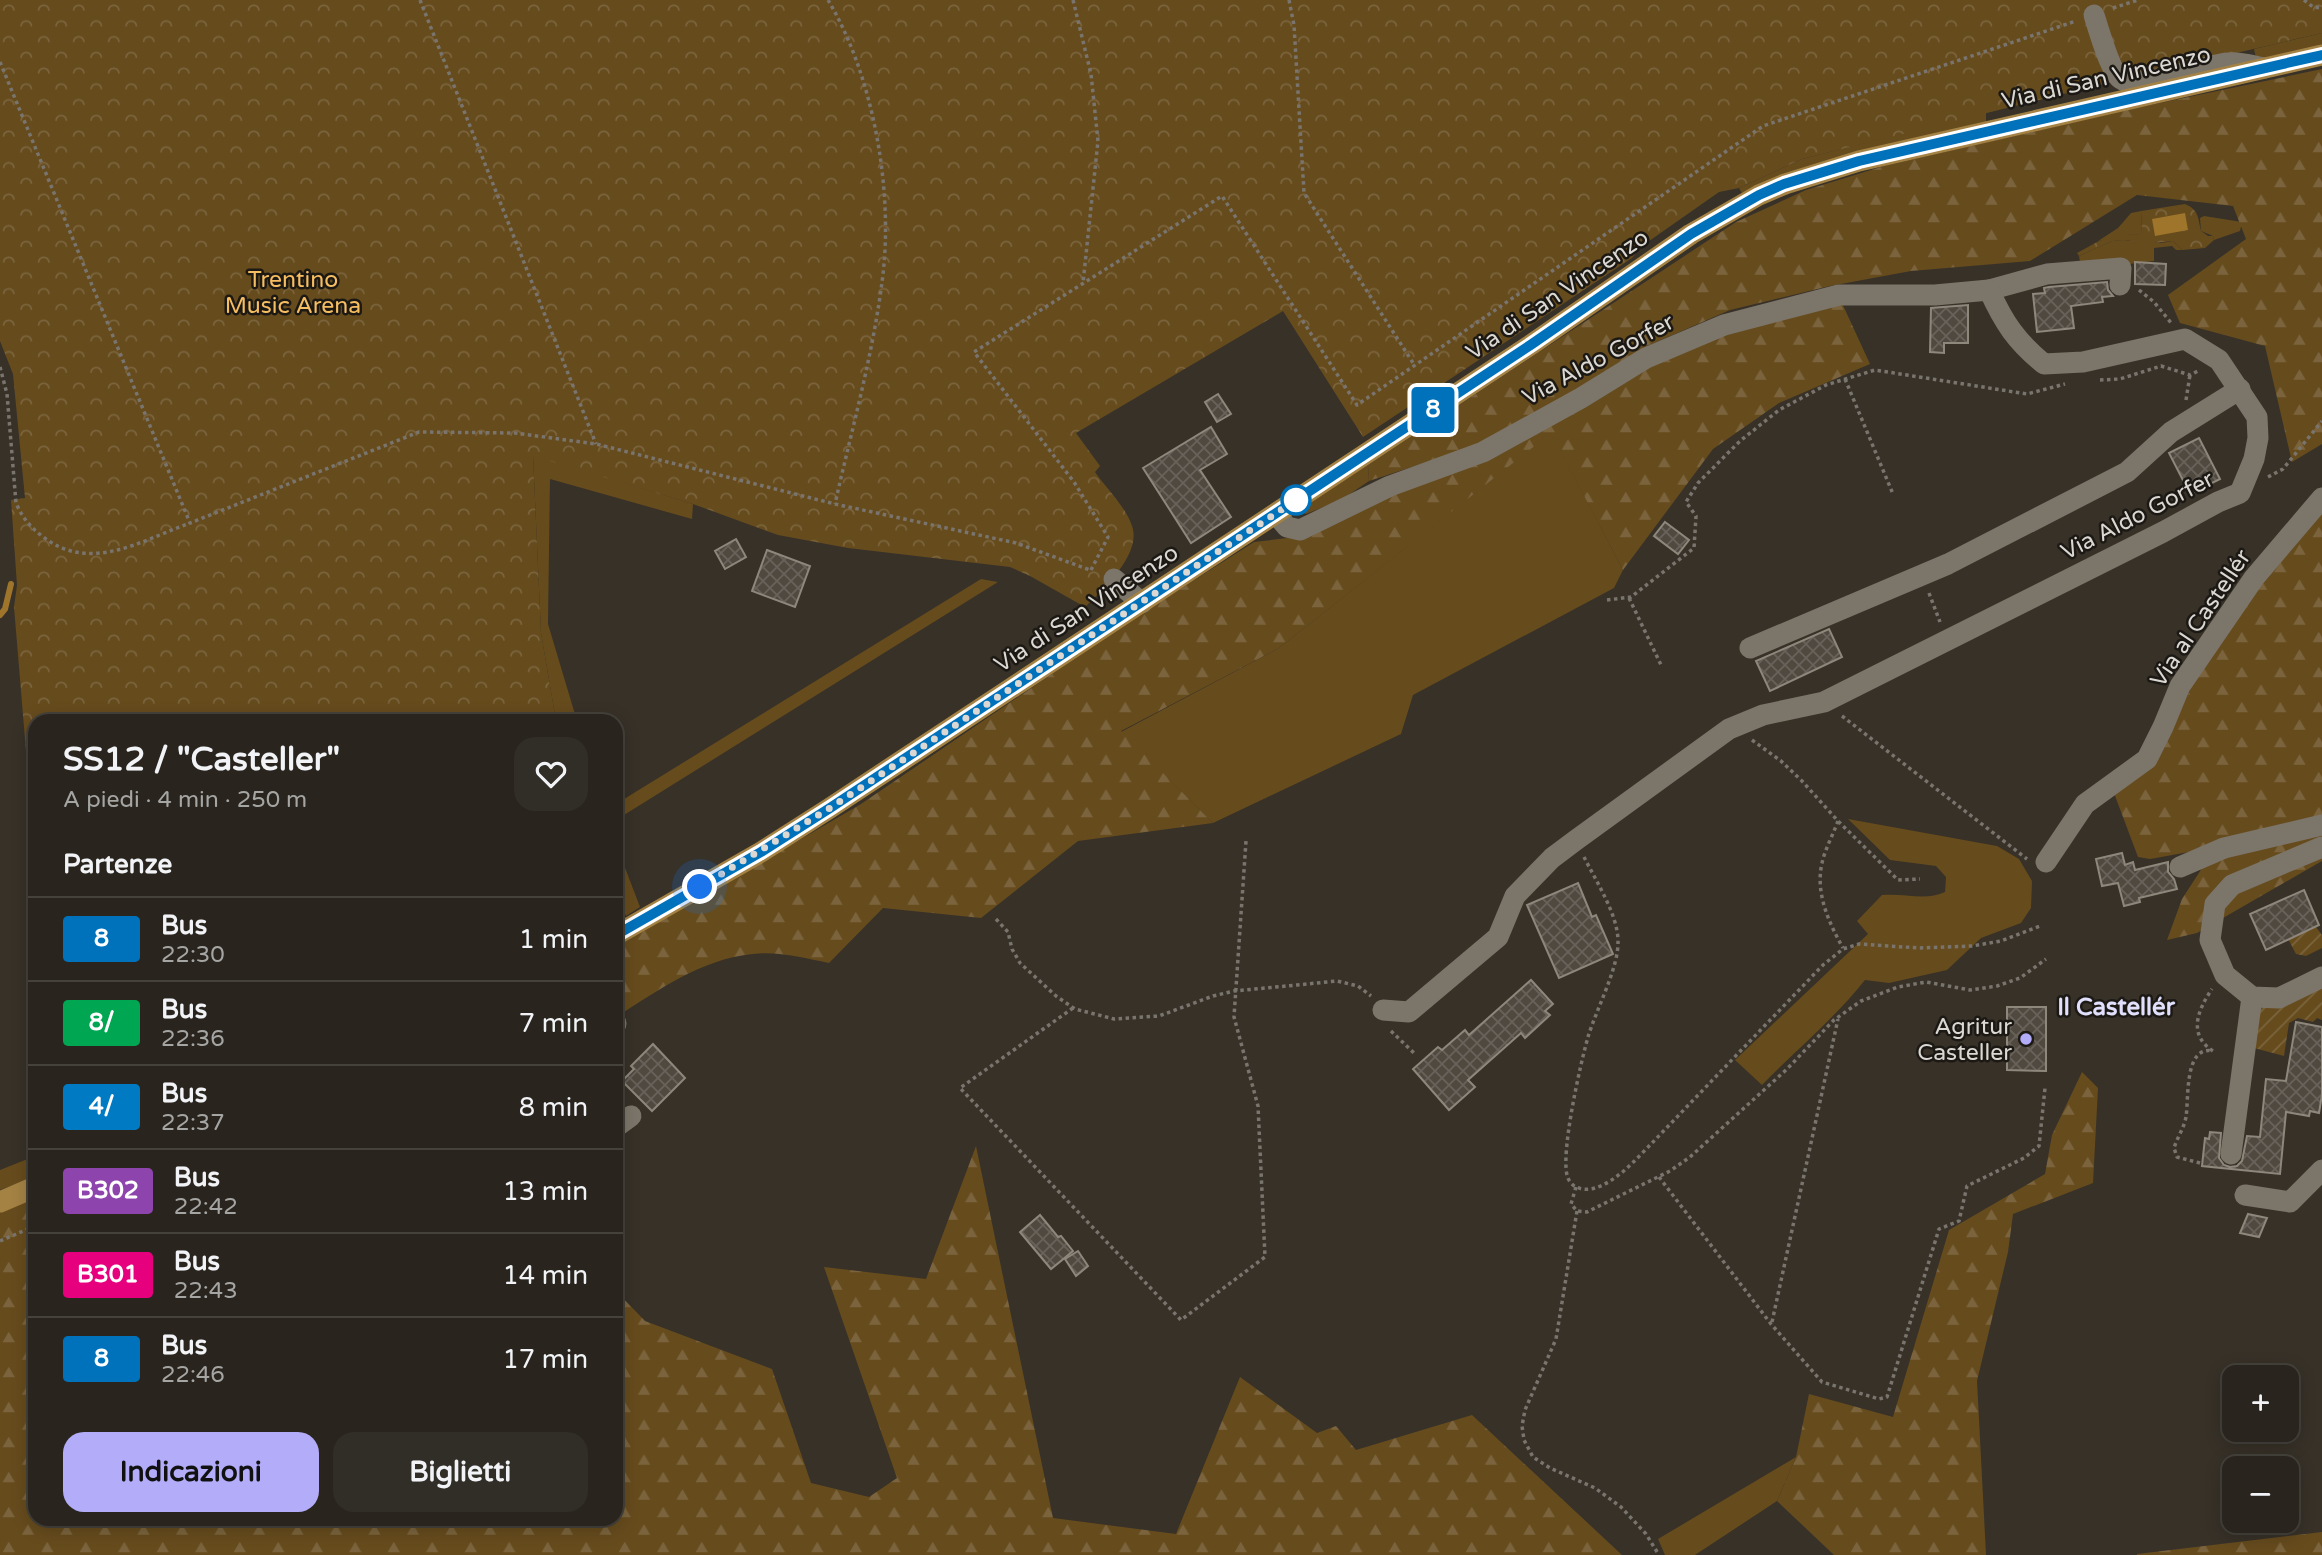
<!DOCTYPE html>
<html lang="it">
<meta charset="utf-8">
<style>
body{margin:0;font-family:"Varela Round",sans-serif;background:#312d27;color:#f1f3f6;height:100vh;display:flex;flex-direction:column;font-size:26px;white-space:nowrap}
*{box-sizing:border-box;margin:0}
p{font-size:23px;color:#a5a5a4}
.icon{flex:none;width:38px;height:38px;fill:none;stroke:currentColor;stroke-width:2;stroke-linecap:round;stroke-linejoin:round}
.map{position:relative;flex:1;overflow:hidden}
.panel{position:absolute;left:28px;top:714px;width:595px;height:812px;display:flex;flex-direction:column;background:#29251e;border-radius:21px;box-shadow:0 4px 18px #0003,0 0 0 2px #45423c}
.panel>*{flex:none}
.badge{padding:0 14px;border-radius:5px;font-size:24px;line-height:46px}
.buttons{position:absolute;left:2222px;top:1365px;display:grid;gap:14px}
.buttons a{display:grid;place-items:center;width:77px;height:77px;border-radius:14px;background:#29251e;box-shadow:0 4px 18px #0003,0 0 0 2px #45423c;font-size:35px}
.you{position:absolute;width:35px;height:35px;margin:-18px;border:5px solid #fff;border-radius:50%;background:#1a73e8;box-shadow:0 0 0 10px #1a73e833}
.map>.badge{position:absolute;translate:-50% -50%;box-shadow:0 0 0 4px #fff}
h2{padding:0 35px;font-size:26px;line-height:63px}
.round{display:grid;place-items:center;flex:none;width:74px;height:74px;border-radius:21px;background:#312d27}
.headline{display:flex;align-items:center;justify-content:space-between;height:119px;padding:0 35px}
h1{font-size:33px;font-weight:700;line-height:52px}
.button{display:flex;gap:14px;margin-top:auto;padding:14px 35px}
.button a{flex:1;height:80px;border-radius:21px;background:#b3acf9;color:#111;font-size:28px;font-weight:700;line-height:80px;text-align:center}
.button a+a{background:#312d27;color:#f1f3f6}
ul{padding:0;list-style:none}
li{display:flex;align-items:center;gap:21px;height:84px;padding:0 35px;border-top:2px solid #45423c}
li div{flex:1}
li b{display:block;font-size:26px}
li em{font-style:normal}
li .badge{min-width:77px;font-weight:700;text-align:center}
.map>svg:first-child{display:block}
.grass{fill:#664b1d}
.forest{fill:url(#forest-firs)}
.park{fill:url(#park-crowns)}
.garden{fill:url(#garden-furrows)}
.water{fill:#9f742b}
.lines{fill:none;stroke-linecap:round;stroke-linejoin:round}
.stream{stroke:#9f742b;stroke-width:6}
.building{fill:url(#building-cross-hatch);stroke:#8e877c;stroke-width:2}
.path{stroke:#79746d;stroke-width:3.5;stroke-dasharray:3.5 3.5;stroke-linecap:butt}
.minor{stroke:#7c756a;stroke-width:21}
.major{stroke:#a48244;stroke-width:21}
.line-casing{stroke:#fff;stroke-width:16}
.line{stroke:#0072bc;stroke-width:10}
.walk{stroke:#dbd7d2;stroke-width:7;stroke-dasharray:0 12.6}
.stop-dot{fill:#fff;stroke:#0072bc;stroke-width:3.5}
.poi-dot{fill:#b3acf9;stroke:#1c1915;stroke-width:2.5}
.labels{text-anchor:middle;stroke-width:5;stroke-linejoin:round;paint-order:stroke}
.street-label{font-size:23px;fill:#dbd7d2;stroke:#1c1915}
.park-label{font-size:23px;fill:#f6bd61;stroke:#1c1915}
.poi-label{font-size:23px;fill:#dbd7d2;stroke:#1c1915;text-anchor:end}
.neighbourhood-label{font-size:24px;font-weight:bold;fill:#e0dffc;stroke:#1c1915}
</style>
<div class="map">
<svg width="2322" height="1555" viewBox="0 0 2322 1555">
<defs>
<pattern id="forest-firs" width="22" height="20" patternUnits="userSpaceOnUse" patternTransform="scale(1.75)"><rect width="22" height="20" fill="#664b1d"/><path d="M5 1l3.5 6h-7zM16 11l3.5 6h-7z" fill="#7b643d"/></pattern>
<pattern id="park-crowns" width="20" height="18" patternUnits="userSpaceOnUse" patternTransform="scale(1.75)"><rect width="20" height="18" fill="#664b1d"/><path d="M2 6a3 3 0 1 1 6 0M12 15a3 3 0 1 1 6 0" fill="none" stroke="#7b643d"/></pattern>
<pattern id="garden-furrows" width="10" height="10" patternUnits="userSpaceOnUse" patternTransform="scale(1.75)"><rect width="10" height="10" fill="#664b1d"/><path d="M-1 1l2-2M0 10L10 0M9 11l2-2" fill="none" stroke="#7b643d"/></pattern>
<pattern id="building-cross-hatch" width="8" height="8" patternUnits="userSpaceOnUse" patternTransform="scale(1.75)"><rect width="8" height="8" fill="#504940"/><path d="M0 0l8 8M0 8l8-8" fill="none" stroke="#69625b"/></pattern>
</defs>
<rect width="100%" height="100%" fill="#373128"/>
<g class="grass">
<polygon points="2322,33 2322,47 2257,63 2254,49"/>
<polygon points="1986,112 1986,122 1743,195 1739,188 1802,159"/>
<polygon points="2141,211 2142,234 2127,235 2098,241 2118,228 2131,213"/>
<polygon points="2204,216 2242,222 2240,231 2214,240 2213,236 2201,231 2200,218"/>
<polygon points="2123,240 2161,243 2173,241 2182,250 2176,250 2172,246 2154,248 2154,261 2087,269 2080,262 2079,256 2112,241"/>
<polygon points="1551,432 1623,570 1614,588 1413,695 1401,734 1213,823 1121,732 1279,648"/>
<polygon points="533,455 693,504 692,519 550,479 548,624 577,721 556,721 541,633"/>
<polygon points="1368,465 1369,481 1341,500 1306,514 1302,512 1304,505"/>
<polygon points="981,579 998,582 616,820 616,804"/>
<path d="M 1848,819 L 1997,846 L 2019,859 L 2032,881 L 2031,908 L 2021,923 L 1981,938 L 1947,970 L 1889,983 L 1865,980 C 1835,1018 1796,1050 1762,1085 L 1735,1060 L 1868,934 L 1857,921 L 1882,895 C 1905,893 1926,901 1945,892 L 1946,877 L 1936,866 L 1890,860 Z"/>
<polygon points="616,844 640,907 626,916 616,891"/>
<polygon points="35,1156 35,1177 0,1190 0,1170"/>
<polygon points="1796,1457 1777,1501 1695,1555 1665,1555 1658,1539"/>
</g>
<g class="forest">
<polygon points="2322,69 2322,444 2292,462 2265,346 2180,323 2168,295 2246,239 2233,206 2137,195 2030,261 1911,271 1830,286 1730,310 1645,347 1541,411 1476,446 1369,481 1368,465 1736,222 1806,190 1884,166 2136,108"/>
<path d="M 1841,301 L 1870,364 L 1779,403 L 1713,449 L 1623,570 L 1551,433 L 1279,648 L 1121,731 L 1213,823 L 1078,841 L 981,918 L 883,908 L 829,963 C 804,958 778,951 753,954 C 701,959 659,990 616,1017 L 616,947 L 861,804 L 1121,627 L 1254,542 L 1305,536 L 1652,361 L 1727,330 Z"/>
<polygon points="2322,510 2322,861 2197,933 2167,940 2182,899 2206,862 2200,850 2150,859 2138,857 2114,793 2177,718 2193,683 2280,547"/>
<polygon points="2082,1072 2098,1088 2093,1183 2013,1214 2008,1252 1977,1381 1986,1555 1834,1555 1777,1501 1796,1457 1809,1394 1893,1417 1949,1230 2045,1174 2052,1135"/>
<polygon points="976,1146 1053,1518 1176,1534 1240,1377 1317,1433 1336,1426 1356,1450 1472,1415 1622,1555 0,1555 0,1210 35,1195 35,1519 616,1519 616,1291 645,1321 772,1369 811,1483 869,1497 897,1478 824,1267 926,1279"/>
<polygon points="2322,1532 2322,1555 2137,1555 2137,1554"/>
</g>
<g class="park">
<path d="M 0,0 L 2322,0 L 2322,33 L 2128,78 L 1802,159 L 1739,188 L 1719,192 L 1642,246 L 1632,258 L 1363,437 L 1283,311 L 1076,433 L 1100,466 L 1095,472 C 1106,488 1126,507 1132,526 C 1142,554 1103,590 1085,607 L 1030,576 L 1010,567 L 848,548 L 778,535 L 693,504 L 533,456 L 541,633 L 556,721 L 35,721 L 35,834 L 33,835 L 14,607 L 17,585 L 11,500 L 25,498 L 13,374 L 0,341 Z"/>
<path d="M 2185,204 C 2199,210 2198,218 2201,231 L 2208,236 L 2213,236 L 2214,240 L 2205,248 L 2182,250 L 2173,241 L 2144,244 L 2127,240 L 2112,241 L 2079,256 L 2077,253 L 2099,241 L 2117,235 L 2142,234 L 2141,211 Z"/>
</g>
<g class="garden">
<polygon points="2316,927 2322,935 2322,948 2306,956 2296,954 2288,939"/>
<polygon points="2322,983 2322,1020 2317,1018 2313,1022 2298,1018 2289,1023 2284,1056 2254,1048 2255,1017 2261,1008 2295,998"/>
</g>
<polygon class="water" points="2185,213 2188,230 2155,236 2152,219"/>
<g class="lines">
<polyline class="stream" points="0,615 5,609 11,584"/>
</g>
<g class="building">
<polygon points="2135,262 2166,264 2165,285 2135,284"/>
<polygon points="2107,282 2108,290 2113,296 2102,297 2103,302 2071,306 2074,328 2037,332 2033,294 2045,293 2044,288 2049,287"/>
<polygon points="1968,305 1968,343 1944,343 1944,353 1930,352 1931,308"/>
<polygon points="1218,394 1231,414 1217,422 1205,402"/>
<polygon points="1211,427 1227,454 1200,470 1231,517 1191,543 1143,468"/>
<polygon points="2199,438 2220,479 2190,494 2169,453"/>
<polygon points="1665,522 1689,540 1678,554 1654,536"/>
<polygon points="736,539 746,557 725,569 715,551"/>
<polygon points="767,550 810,566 795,607 752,591"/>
<polygon points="1829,629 1842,657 1770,691 1756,661"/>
<polygon points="2122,853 2125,865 2133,862 2135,870 2168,862 2168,872 2174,879 2177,889 2139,898 2140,902 2124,906 2118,883 2102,886 2096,859"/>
<polygon points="1578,883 1592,917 1596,915 1613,954 1559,978 1527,905"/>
<polygon points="2304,890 2319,925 2266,950 2250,914"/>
<polygon points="1531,980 1553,1004 1545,1011 1550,1015 1525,1038 1521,1033 1468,1080 1475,1087 1449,1110 1413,1069 1438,1047 1442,1050 1465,1030 1469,1035"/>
<polygon points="2007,1007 2046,1007 2046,1071 2007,1070"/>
<polygon points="2296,1022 2322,1027 2322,1095 2319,1113 2310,1111 2309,1116 2286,1112 2280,1174 2202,1166 2205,1138 2209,1139 2210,1132 2221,1133 2219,1158 2224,1165 2230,1167 2237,1166 2242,1161 2247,1136 2260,1137 2266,1079 2286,1081"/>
<polygon points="653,1044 685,1078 652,1111 622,1081 634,1069 631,1066"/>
<polygon points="2248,1214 2267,1218 2259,1237 2240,1233"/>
<polygon points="1040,1215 1058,1237 1061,1236 1073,1251 1051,1269 1020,1232"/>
<polygon points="1078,1251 1088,1266 1076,1276 1065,1259"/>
</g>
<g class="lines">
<g class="path">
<polyline points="420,0 596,444"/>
<path d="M 828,0 C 873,75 893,188 883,274 C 874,351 852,428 835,504"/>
<polyline points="1073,0 1091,74 1098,141 1083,283"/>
<polyline points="1289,0 1294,25 1304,193 1415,366"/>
<polyline points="2304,0 2313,7 2322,8"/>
<polyline points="2113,8 2138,0"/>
<polyline points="0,62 190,523 419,432 515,433 596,444 835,504 1016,543 1090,570"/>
<polyline points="2139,290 2154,302 2172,324"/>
<path d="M 0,367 L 7,394 L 16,503 C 22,517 30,527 42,536 C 90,574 140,541 190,523"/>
<polyline points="1845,379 1893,494"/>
<polyline points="2100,380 2120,379 2161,366 2190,375 2200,370"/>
<polyline points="2186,400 2190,375"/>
<polyline points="2268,477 2283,469 2322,421"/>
<polyline points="1091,570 1108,537 1074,482 974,352 1222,196 1357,405 1763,126 2076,21"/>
<polyline points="1929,593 1940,622"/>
<polyline points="1629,598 1662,667"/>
<polyline points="1607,600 1631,597 1694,548 1696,516 1686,502 1698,483 1740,441 1779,410 1826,385 1875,370 2027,394 2065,384"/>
<polyline points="1842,716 2027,859"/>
<polyline points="1752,740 1781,761 1802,781 1838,821 1898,880 1920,879"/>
<path d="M 1838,821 C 1833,835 1825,849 1822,863 C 1815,893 1829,923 1843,948"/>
<path d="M 1584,857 C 1596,881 1618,915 1618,941 C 1619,967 1596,1010 1588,1037 C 1581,1061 1559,1158 1568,1178 C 1572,1189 1585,1191 1595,1188 C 1618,1181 1637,1158 1653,1142 L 1823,965 L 1843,949 L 1859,944 L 1919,948 L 1972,946 L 2001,941 L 2040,926"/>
<polyline points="996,919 1008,932 1012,949 1020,963 1056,996 1075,1009 1114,1019 1159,1016 1213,996 1234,991 1297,985 1337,981 1358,986 1371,996"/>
<polyline points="1073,1008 960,1088 1181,1320 1265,1257 1258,1106 1234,1017 1246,841"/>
<polyline points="1391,1031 1415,1054"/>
<path d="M 2200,1163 L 2177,1157 L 2174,1148 C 2177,1138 2184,1128 2186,1117 C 2189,1098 2184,1045 2213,1051 C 2188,1035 2197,1011 2212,989"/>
<polyline points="1659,1177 1771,1324 1822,1382 1879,1399 1887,1397 1939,1229 1959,1221 1967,1186 2024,1158 2039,1146 2045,1088"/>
<polyline points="1576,1187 1571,1204 1577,1211 1587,1212 1670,1171 1690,1157 1786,1070 1834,1020 1861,1001 1898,987 1926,982 1970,990 1997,986 2020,978 2046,959"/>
<polyline points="1577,1211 1556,1339 1525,1410 1522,1426 1524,1440 1533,1457 1550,1468 1595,1488 1621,1507 1646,1534 1659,1555"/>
<polyline points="0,1241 35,1226"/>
<polyline points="1772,1322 1838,1019"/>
</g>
<g class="minor">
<path d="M 2094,15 C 2098,28 2111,73 2121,79 C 2136,90 2206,65 2227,63 C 2239,61 2253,66 2264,68"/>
<polyline points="1989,290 2047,274 2121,268 2120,285"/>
<path d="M 1276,514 L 1287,527 L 1300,530 L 1390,486 L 1483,452 L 1581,398 L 1646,358 L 1724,325 L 1839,295 L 1935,295 L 1989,290 C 2004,323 2016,341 2044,364 L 2083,362 L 2185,339 L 2219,360 L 2257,417 L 2258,438 L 2254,459 L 2240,493 L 2218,502 L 2163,532 L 1824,702 L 1763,715 L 1729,729 L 1576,840 L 1552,858 L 1515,896 L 1498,937 L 1409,1012 L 1383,1010"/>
<polyline points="1114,579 1142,603"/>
<polyline points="1750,648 1948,564 2127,472 2171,432 2240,389"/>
<polyline points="2322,847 2232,885 2215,904 2210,940 2225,975 2252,997 2279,998 2322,977"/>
<polyline points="2046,862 2085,804 2147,759 2163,727 2180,686 2254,578 2322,498"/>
<polyline points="2180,867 2224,848 2322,825"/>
<polyline points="616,1024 616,1023"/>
<polyline points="616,1127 631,1116"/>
<polyline points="2231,1154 2252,997"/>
<polyline points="2245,1195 2290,1202 2322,1170"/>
</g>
<g class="major">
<polyline points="616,935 761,852 830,808 1532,344 1691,234 1759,195 1785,184 1859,161 2322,55"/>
<polyline points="0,1202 35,1187"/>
</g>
</g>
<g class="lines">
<g class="line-casing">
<polyline id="line" points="616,935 761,852 830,808 1532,344 1691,234 1759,195 1784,184 1859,161 2322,55"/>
</g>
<use href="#line" class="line"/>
<polyline class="walk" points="700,887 830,808 1296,500"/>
</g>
<circle class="stop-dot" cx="1296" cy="500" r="14"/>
<circle class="poi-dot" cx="2026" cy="1039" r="7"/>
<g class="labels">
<g class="street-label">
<text transform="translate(2106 77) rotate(-13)" y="8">Via di San Vincenzo</text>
<text transform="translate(1557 294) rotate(-34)" y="8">Via di San Vincenzo</text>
<text transform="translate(1598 359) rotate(-28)" y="8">Via Aldo Gorfer</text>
<text transform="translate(2137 515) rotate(-27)" y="8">Via Aldo Gorfer</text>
<text transform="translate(1086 608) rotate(-33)" y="8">Via di San Vincenzo</text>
<text transform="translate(2200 618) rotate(-56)" y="8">Via al Castellér</text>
</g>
<g class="park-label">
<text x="293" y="287">Trentino<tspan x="293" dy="26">Music Arena</tspan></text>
</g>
<g class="poi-label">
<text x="2012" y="1034">Agritur<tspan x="2012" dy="26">Casteller</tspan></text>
</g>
<g class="neighbourhood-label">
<text x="2116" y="1015">Il Castellér</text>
</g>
</g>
</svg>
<div class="buttons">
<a>+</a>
<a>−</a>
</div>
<div class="you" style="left:700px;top:887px"></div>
<b class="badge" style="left:1433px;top:410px;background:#0072bc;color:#fff">8</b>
<section class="panel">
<div class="headline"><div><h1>SS12 / &quot;Casteller&quot;</h1><p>A piedi · 4 min · 250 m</p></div><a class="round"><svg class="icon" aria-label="heart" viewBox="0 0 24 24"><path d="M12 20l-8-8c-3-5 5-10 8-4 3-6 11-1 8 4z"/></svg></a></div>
<h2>Partenze</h2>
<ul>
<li><span class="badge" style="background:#0072bc;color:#fff">8</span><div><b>Bus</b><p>22:30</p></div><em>1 min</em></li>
<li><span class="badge" style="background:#00a651;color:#fff">8/</span><div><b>Bus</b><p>22:36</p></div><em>7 min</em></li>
<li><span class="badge" style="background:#007bc3;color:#fff">4/</span><div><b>Bus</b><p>22:37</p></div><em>8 min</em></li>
<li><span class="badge" style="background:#8e44ad;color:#fff">B302</span><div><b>Bus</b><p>22:42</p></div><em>13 min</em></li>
<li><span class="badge" style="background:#e6007e;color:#fff">B301</span><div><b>Bus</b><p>22:43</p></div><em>14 min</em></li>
<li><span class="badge" style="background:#0072bc;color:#fff">8</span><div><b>Bus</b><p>22:46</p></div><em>17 min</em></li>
</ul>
<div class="button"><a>Indicazioni</a><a>Biglietti</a></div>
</section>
</div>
